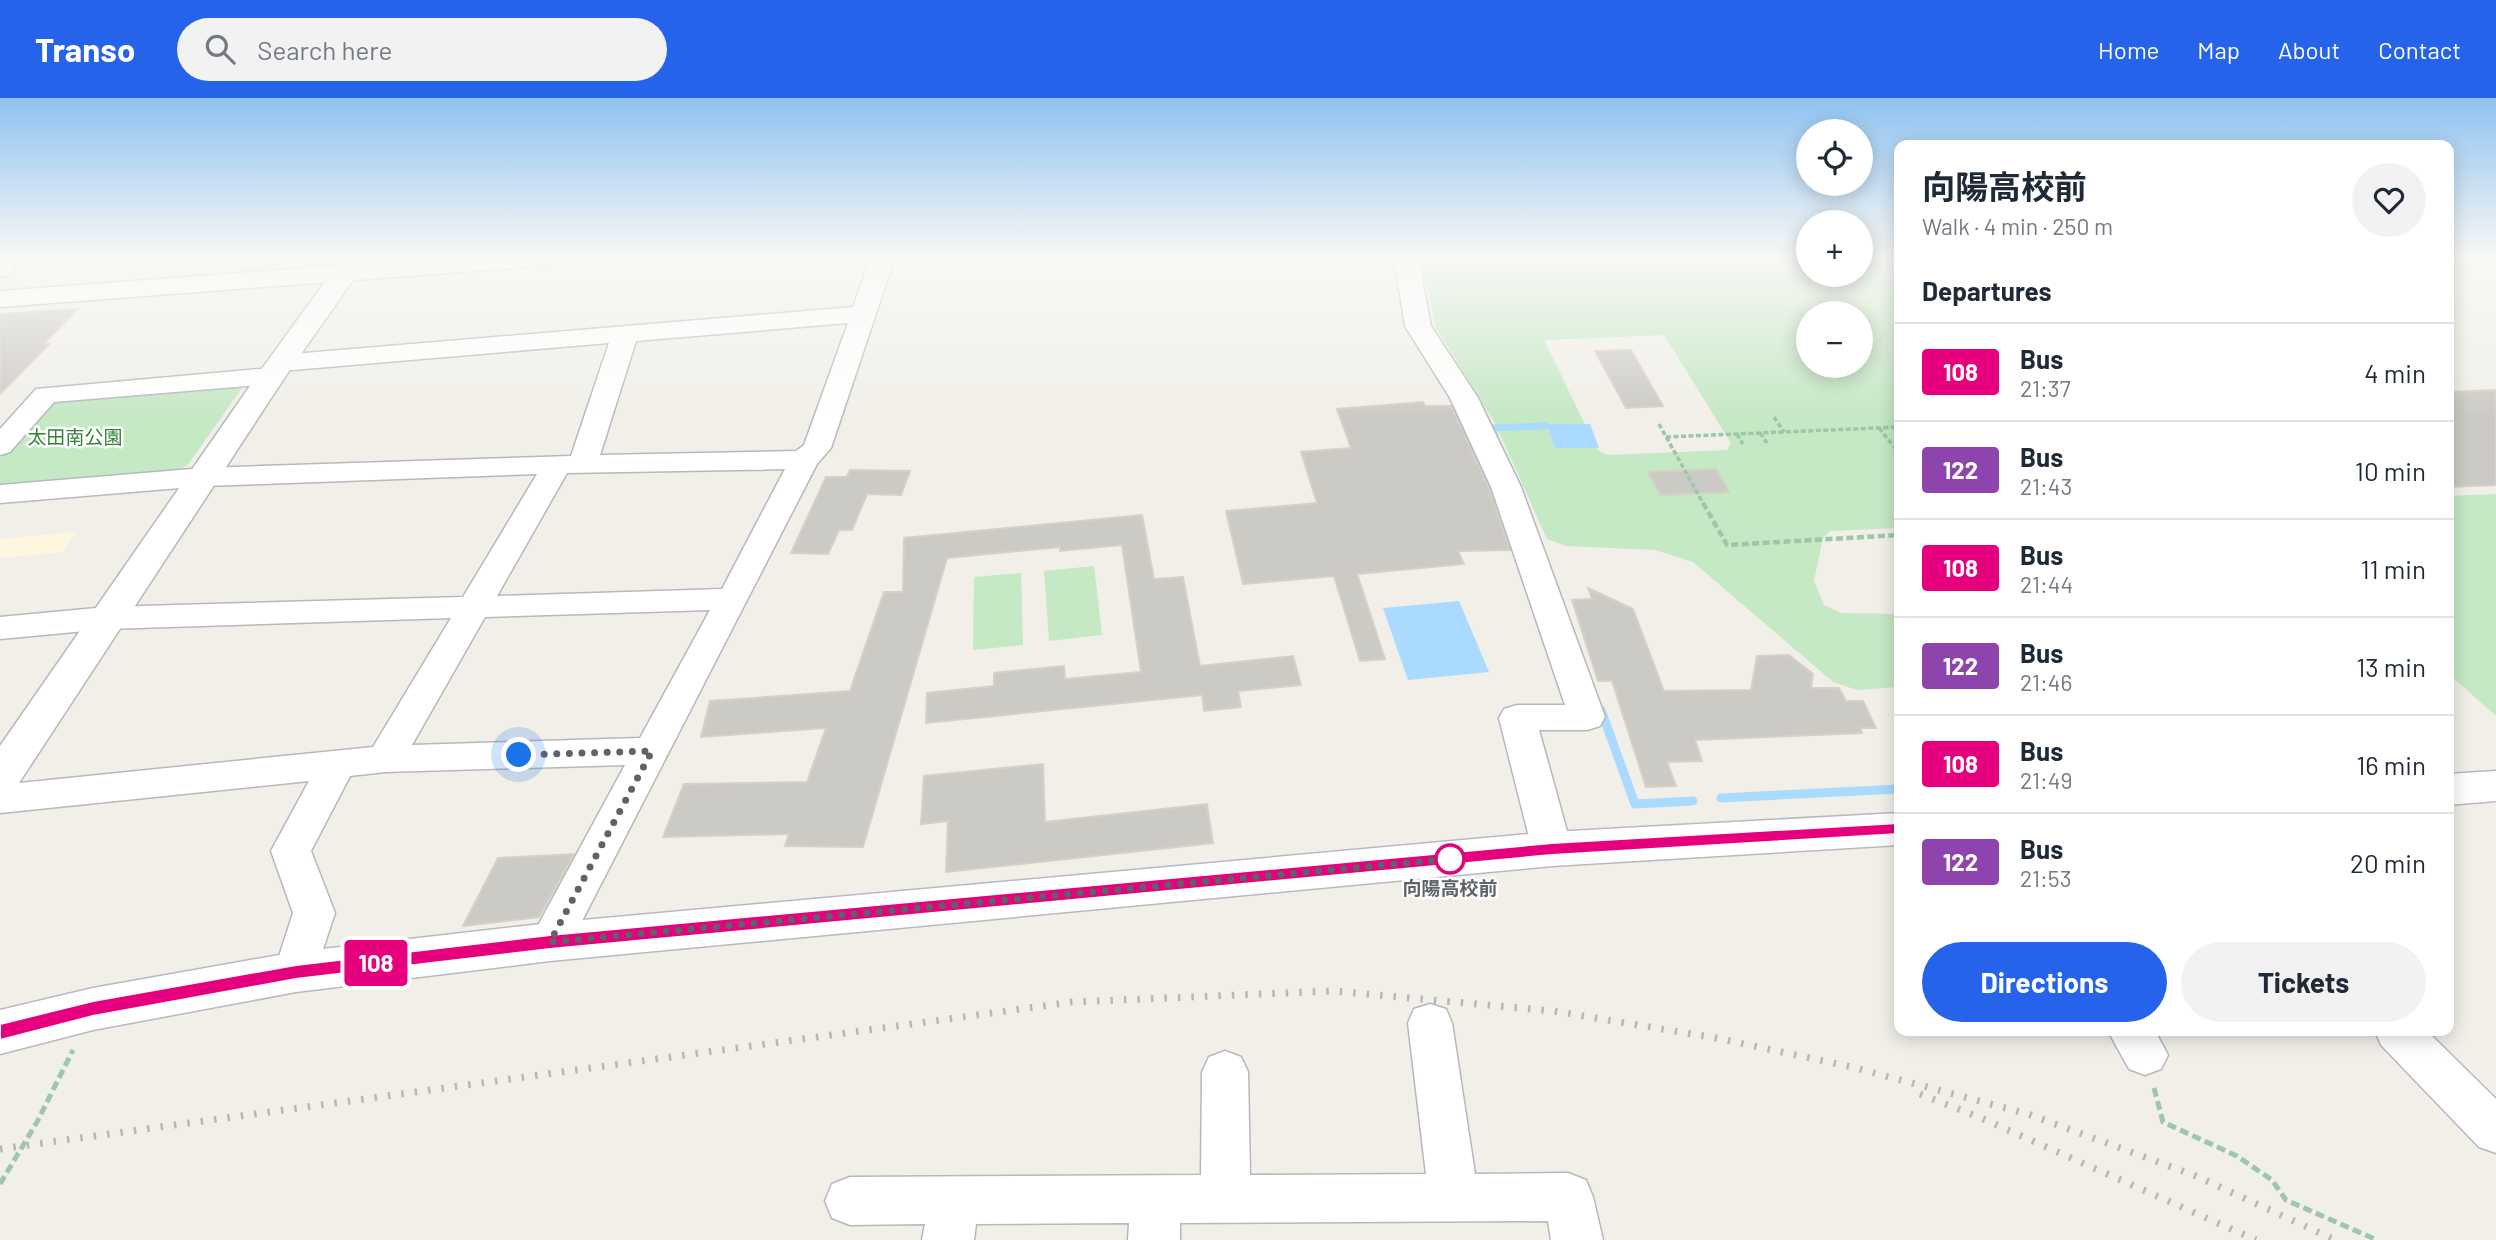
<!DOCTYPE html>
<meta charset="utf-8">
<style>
body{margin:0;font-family:Barlow,"Noto Sans JP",sans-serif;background:#f2f2f3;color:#1f2937;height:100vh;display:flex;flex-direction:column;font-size:26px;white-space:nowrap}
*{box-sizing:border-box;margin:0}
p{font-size:23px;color:#747a83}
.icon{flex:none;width:38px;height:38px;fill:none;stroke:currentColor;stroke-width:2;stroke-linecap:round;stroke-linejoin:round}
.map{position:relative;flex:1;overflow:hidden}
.drawer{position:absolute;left:1894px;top:42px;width:560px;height:896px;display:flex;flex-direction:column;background:#fff;border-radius:14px;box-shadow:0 4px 18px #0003}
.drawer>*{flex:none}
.badge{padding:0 14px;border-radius:5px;font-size:24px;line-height:46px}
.tools{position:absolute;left:1796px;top:21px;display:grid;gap:14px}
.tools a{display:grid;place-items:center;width:77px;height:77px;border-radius:50%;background:#fff;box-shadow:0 4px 18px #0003;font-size:35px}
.you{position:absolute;width:35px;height:35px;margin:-18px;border:5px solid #fff;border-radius:50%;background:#1a73e8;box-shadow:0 0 0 10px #1a73e833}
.map>.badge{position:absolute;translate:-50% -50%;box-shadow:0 0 0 4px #fff}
h2{padding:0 28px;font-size:26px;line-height:63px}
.round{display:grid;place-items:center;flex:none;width:74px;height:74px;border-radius:37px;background:#f2f2f3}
.summary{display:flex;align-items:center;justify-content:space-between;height:119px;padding:0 28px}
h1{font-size:33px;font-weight:700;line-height:52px}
.primary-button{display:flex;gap:14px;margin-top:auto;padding:14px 28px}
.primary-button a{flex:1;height:80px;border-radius:42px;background:#2563eb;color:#fff;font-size:28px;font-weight:700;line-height:80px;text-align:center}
.primary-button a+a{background:#f2f2f3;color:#1f2937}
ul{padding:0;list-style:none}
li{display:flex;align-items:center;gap:21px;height:98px;padding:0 28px;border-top:2px solid #e0e1e3}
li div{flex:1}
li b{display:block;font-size:26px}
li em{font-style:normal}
li .badge{min-width:77px;font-weight:700;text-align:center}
header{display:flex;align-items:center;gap:42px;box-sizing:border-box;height:98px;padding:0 35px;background:#2563eb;color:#fff}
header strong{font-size:33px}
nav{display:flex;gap:38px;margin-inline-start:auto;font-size:24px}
.search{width:490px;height:63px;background:#f2f2f3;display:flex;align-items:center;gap:18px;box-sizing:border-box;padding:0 24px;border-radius:38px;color:#747a83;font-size:26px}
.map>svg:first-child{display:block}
.commercial{fill:#fef7e0}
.green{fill:#c5e8c5;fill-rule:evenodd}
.water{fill:#aadaff}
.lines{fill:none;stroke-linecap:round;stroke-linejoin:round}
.stream-far1{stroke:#aadaff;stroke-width:7}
.stream{stroke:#aadaff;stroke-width:9}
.building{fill:#cccac5;stroke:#d6d1c6;stroke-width:2}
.minor-casing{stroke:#b5b8bc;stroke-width:3}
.tertiary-casing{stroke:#b5b8bc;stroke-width:3}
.secondary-casing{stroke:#b6babf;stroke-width:3}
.path-far2{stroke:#9cc7a9;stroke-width:3.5;stroke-dasharray:5 2.5;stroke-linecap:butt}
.path-far1{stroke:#9cc7a9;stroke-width:4.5;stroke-dasharray:7 3.5;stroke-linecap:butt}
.path{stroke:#9cc7a9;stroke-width:5;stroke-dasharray:9 4.5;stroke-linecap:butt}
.minor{fill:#fff;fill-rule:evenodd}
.tertiary{fill:#fff;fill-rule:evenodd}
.secondary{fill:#fff;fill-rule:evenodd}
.rail{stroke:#b6b7b8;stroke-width:7;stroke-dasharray:2.5 11;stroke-linecap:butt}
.line{fill:#e6007e;stroke:#fff;stroke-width:2}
.walk{stroke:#5f6368;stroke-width:7;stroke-dasharray:0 12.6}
.stop-dot{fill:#fff;stroke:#e6007e;stroke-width:3.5}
.labels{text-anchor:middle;stroke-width:5;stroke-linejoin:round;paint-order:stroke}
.park-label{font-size:19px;fill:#348238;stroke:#fff}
.stop-label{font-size:19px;font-weight:bold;fill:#5f6368;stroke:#fff}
</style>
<header>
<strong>Transo</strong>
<div class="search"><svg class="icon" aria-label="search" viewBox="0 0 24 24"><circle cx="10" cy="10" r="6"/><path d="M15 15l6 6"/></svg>Search here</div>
<nav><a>Home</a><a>Map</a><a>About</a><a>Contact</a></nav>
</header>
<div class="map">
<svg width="2496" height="1142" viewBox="0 0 2496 1142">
<rect width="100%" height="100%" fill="#f1efe8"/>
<polygon class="commercial" points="76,434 62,454 0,460 0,441"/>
<g class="green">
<path d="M 1421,159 L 1808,159 L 1808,177 L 1860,177 L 1860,159 L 1899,159 L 1899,430 L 1830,433 L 1823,440 L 1814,483 L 1824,507 L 1841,515 L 1899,516 L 1899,589 L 1857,592 L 1833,584 L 1693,464 L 1655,452 L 1566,448 L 1547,441 L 1495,325 L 1436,230 ZM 1808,215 L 1860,215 L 1860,268 L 1808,268 ZM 1664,237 L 1731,345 L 1727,352 L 1608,357 L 1598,353 L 1544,242 Z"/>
<polygon points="244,287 187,368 173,373 0,388 0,356 48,303"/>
<polygon points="2496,396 2496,618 2448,575 2448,398"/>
<polygon points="1094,468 1102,537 1049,543 1044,473"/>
<polygon points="1021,475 1023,547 973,552 974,479"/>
</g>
<g class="water">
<polygon points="1547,326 1590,326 1599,350 1555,350"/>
<polygon points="1459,503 1489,574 1408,582 1383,510"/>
</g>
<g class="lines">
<polyline class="stream-far1" points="1495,338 1492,330 1545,328"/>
<g class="stream">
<polyline points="1601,612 1635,706 1693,703"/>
<polyline points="1721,700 1899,691"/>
</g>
</g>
<g class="building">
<polygon points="78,211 43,246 49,246 0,296 0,216"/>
<polygon points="1631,252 1663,308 1626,310 1595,253"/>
<polygon points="2496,292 2496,387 2448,389 2448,294"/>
<polygon points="1423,304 1425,308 1451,308 1489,390 1510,452 1458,453 1464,466 1357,476 1385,561 1360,563 1334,478 1243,486 1226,413 1317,405 1301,354 1351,350 1337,311"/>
<polygon points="1716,371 1729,394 1660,397 1648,374"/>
<polygon points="850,372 910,373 901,397 867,396 852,432 839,432 828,456 791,455 826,379 847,379"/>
<polygon points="1142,417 1154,481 1183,479 1200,568 1293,558 1301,587 1238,593 1241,609 1204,613 1202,597 926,625 927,595 994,588 994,575 1064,568 1065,581 1141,574 1122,447 1060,453 1060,449 947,460 863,749 785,748 789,736 663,739 684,686 807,684 826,630 701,639 710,603 850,593 884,494 903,494 904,440"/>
<polygon points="1588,490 1633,511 1664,593 1751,592 1757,558 1789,557 1813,576 1811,590 1839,590 1846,603 1863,603 1876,630 1860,630 1862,635 1695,642 1702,663 1667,664 1676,688 1646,689 1612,583 1598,583 1572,502 1592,501"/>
<polygon points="1043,666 1045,724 1207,706 1213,745 946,774 948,723 921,726 924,678"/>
<polygon points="574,756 539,819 463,828 498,760"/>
</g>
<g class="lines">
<g class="minor-casing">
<g id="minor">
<polygon points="0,159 25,159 8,177 0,179"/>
<path d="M 871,159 L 895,159 L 831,350 L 817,366 L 565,856 L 550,861 L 535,856 L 529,844 L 625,667 L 385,674 L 350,678 L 311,753 L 335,815 L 311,887 L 296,892 L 281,887 L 274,874 L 293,815 L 271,753 L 309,683 L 0,715 L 0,687 L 373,649 L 451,520 L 107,531 L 0,541 L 0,519 L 107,509 L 463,499 L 537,376 L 204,388 L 0,405 L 0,387 L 204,370 L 571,358 L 609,245 L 281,273 L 284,278 L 280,284 L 271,286 L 54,304 L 10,354 L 0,357 L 0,331 L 36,291 L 271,270 L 268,265 L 272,259 L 281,257 L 853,209 ZM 848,225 L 804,347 L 796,353 L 600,357 L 636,243 ZM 785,371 L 722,491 L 497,498 L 567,375 ZM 710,512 L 640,640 L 412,647 L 485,519 Z"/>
<polygon points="1394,159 1418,159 1431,228 1478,300 1521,389 1605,619 1600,628 1587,632 1539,632 1572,751 1566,762 1552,766 1538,762 1532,751 1499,620 1504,611 1517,607 1565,607 1491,389 1450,300 1405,228"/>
<polygon points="1430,906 1446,911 1452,925 1475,1076 1568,1075 1586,1082 1593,1099 1603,1142 1551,1142 1548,1123 1180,1125 1180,1142 1128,1142 1129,1125 976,1126 974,1142 922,1142 925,1126 850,1127 832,1120 825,1103 832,1086 850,1079 1201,1077 1202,974 1209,959 1225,953 1241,959 1248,974 1250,1077 1426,1076 1408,925 1414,911"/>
<polygon points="2108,933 2155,933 2168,957 2161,971 2145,977 2129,971"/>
<polygon points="2375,933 2427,933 2496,1001 2496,1055 2479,1049 2381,947"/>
</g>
</g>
<g class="tertiary-casing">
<polygon id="tertiary" points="343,159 369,159 285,279 15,691 0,695 0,648 261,272"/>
</g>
<g class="secondary-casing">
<g id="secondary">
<polygon points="452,159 564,159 560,164 551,167 0,209 0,193"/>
<polygon points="2496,673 2496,703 2448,707 2448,676"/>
<polygon points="1899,715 1899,747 1552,768 550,863 296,894 93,932 0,956 0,912 93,890 296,854 550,825 1552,734"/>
</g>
</g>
<g class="path-far2">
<polyline points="1774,319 1784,334"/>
<polyline points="1659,326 1704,407"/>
<polyline points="1879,330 1899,355"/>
<polyline points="1760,335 1767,345"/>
<polyline points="1737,336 1743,346"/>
<polyline points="1666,339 1899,329"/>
</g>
<polyline class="path-far1" points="1703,405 1727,447 1899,437"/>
<g class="path">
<polyline points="2154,990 2163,1024 2237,1058 2272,1082 2286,1102 2377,1142"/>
<polyline points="0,1086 37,1024 73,952"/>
</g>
<use href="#minor" class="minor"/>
<use href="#tertiary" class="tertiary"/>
<use href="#secondary" class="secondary"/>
<g class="rail">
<polyline points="1920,996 1981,1020 2256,1142"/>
<polyline points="0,1051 1072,904 1333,893 1553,913 1716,940 1852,969 2028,1016 2196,1078 2335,1142"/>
</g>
</g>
<linearGradient id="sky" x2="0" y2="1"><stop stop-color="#8fc3f1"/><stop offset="0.5" stop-color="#f9f8f5"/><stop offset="1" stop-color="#f9f8f5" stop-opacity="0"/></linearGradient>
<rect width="2496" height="319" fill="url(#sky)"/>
<polygon class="line" points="1899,725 1906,730 1899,736 1552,757 550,851 296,881 93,918 0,942 0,926 93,903 296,867 550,837 1552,745"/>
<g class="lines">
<polyline class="walk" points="519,657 652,653 550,844 1450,761"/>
</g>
<circle class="stop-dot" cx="1450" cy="761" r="14"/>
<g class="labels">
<g class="park-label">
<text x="75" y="346">太田南公園</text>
</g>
<g class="stop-label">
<text x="1450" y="797">向陽高校前</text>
</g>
</g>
</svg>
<div class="tools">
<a><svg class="icon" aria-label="locate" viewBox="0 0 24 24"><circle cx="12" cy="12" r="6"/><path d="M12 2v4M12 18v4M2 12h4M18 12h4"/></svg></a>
<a>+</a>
<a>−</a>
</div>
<div class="you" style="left:519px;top:657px"></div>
<b class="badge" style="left:376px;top:865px;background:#e6007e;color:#fff">108</b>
<section class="drawer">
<div class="summary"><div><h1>向陽高校前</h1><p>Walk · 4 min · 250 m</p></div><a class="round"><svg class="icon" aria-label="heart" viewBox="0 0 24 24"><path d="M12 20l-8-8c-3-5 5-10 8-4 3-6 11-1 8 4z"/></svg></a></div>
<h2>Departures</h2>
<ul>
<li><span class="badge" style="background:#e6007e;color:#fff">108</span><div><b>Bus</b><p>21:37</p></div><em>4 min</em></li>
<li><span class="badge" style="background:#8e44ad;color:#fff">122</span><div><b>Bus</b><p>21:43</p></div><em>10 min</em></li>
<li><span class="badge" style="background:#e6007e;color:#fff">108</span><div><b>Bus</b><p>21:44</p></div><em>11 min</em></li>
<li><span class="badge" style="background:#8e44ad;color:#fff">122</span><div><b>Bus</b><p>21:46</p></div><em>13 min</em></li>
<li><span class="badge" style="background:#e6007e;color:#fff">108</span><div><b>Bus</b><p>21:49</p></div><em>16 min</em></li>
<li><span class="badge" style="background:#8e44ad;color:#fff">122</span><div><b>Bus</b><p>21:53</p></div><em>20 min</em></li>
</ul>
<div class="primary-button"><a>Directions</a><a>Tickets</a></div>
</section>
</div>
